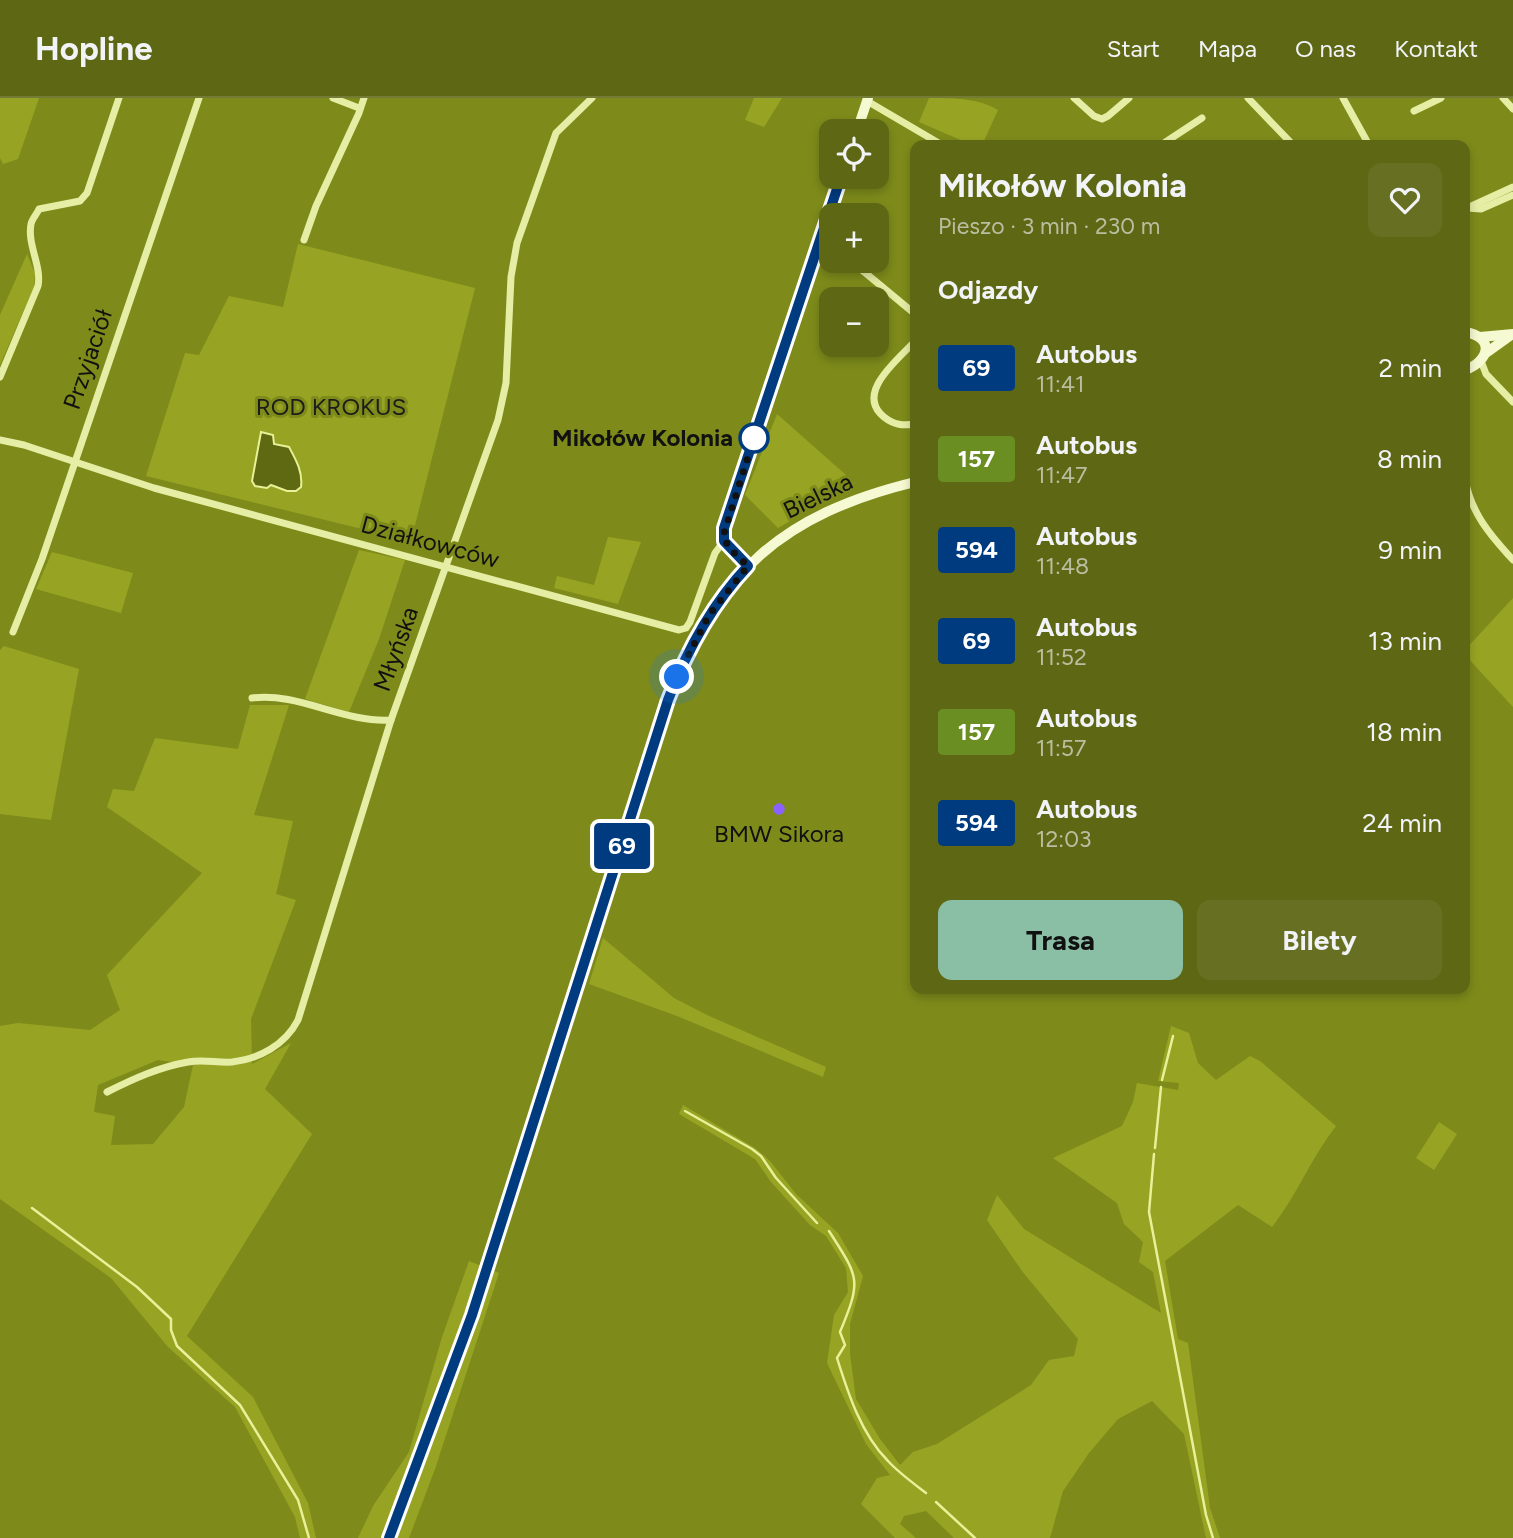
<!DOCTYPE html>
<html lang="pl">
<meta charset="utf-8">
<style>
body{margin:0;font-family:Figtree,sans-serif;background:#677022;color:#f1f3f6;height:100vh;display:flex;flex-direction:column;font-size:26px;white-space:nowrap}
*{box-sizing:border-box;margin:0}
p{font-size:23px;color:#b9bea0}
.icon{flex:none;width:38px;height:38px;fill:none;stroke:currentColor;stroke-width:2;stroke-linecap:round;stroke-linejoin:round}
.map{position:relative;flex:1;overflow:hidden}
.panel{position:absolute;left:910px;top:42px;width:560px;height:854px;display:flex;flex-direction:column;background:#5e6814;border-radius:14px;box-shadow:0 4px 10px #0003}
.panel>*{flex:none}
.badge{padding:0 14px;border-radius:5px;font-size:24px;line-height:46px}
.controls{position:absolute;left:819px;top:21px;display:grid;gap:14px}
.controls a{display:grid;place-items:center;width:70px;height:70px;border-radius:14px;background:#5e6814;box-shadow:0 4px 10px #0003;font-size:35px}
.you{position:absolute;width:35px;height:35px;margin:-18px;border:5px solid #fff;border-radius:50%;background:#1a73e8;box-shadow:0 0 0 10px #1a73e833}
.map>.badge{position:absolute;translate:-50% -50%;box-shadow:0 0 0 4px #fff}
h2{padding:0 28px;font-size:26px;line-height:63px}
.round{display:grid;place-items:center;flex:none;width:74px;height:74px;border-radius:14px;background:#677022}
.headline{display:flex;align-items:center;justify-content:space-between;height:119px;padding:0 28px}
h1{font-size:33px;font-weight:700;line-height:52px}
.action{display:flex;gap:14px;margin-top:auto;padding:14px 28px}
.action a{flex:1;height:80px;border-radius:14px;background:#8abfa5;color:#111;font-size:28px;font-weight:700;line-height:80px;text-align:center}
.action a+a{background:#677022;color:#f1f3f6}
ul{padding:0;list-style:none}
li{display:flex;align-items:center;gap:21px;height:91px;padding:0 28px}
li div{flex:1}
li b{display:block;font-size:26px}
li em{font-style:normal}
li .badge{min-width:77px;font-weight:700;text-align:center}
header{display:flex;align-items:center;gap:42px;box-sizing:border-box;height:98px;padding:0 35px;background:#5e6814;border-bottom:2px solid #737b34}
header strong{font-size:33px}
nav{display:flex;gap:38px;margin-inline-start:auto;font-size:24px}
.map>svg:first-child{display:block}
.green{fill:#97a423;fill-rule:evenodd}
.water{fill:#5e6911;stroke:#e8f098;stroke-width:2}
.lines{fill:none;stroke-linecap:round;stroke-linejoin:round}
.stream{stroke:#e8f098;stroke-width:2.5}
.street{stroke:#e6eda5;stroke-width:7}
.secondary{stroke:#f5fad2;stroke-width:10}
.line-casing{stroke:#fff;stroke-width:16}
.line{stroke:#003b80;stroke-width:10}
.walk{stroke:#111;stroke-width:7;stroke-dasharray:0 12.6}
.stop-dot{fill:#fff;stroke:#003b80;stroke-width:3.5}
.poi-dot{fill:#8b61ff;stroke:#7e8b1a;stroke-width:2.5}
.labels{text-anchor:middle;stroke-width:6;stroke-linejoin:round;paint-order:stroke}
.street-label{font-size:24px;fill:#111;stroke:#7e8b1a}
.park-label{font-size:24px;fill:#1c1d1a;stroke:#7e8b1a}
.stop-label{font-size:24px;font-weight:bold;fill:#111;stroke:#7e8b1a;text-anchor:end}
.poi-label{font-size:24px;fill:#111;stroke:#7e8b1a}
</style>
<header>
<strong>Hopline</strong>
<nav><a>Start</a><a>Mapa</a><a>O nas</a><a>Kontakt</a></nav>
</header>
<div class="map">
<svg width="1513" height="1440" viewBox="0 0 1513 1440">
<rect width="100%" height="100%" fill="#7e8b1a"/>
<g class="green">
<polygon points="0,0 39,0 18,61 3,66 0,60"/>
<polygon points="754,0 782,0 764,29 745,22"/>
<path d="M 929,0 C 954,0 978,0 998,12 L 982,47 L 972,47 L 919,24 Z"/>
<polygon points="298,146 475,190 411,443 146,378 185,255 199,257 229,198 283,209"/>
<polygon points="27,156 35,175 34,189 0,267 0,217"/>
<polygon points="777,316 855,385 778,430 745,397"/>
<polygon points="608,439 641,444 618,506 554,490 557,478 594,487"/>
<polygon points="359,452 405,462 379,541 349,614 305,601"/>
<polygon points="52,454 133,475 121,515 36,491"/>
<polygon points="1513,500 1513,609 1465,557 1465,552"/>
<polygon points="4,548 79,571 51,722 0,716 0,552"/>
<path d="M 250,607 L 289,607 L 254,717 L 293,723 L 276,796 L 296,802 L 251,921 L 252,966 L 291,945 L 265,991 L 312,1036 L 187,1238 L 253,1299 L 308,1405 L 316,1440 L 300,1440 L 295,1419 L 235,1309 L 168,1249 L 111,1180 L 0,1101 L 0,928 L 18,925 L 90,932 L 120,912 L 107,877 L 202,775 L 107,709 L 113,691 L 134,693 L 155,640 L 238,651 ZM 158,962 L 193,967 L 184,1009 L 153,1046 L 111,1047 L 115,1018 L 94,1014 L 98,987 Z"/>
<polygon points="603,840 674,900 707,917 826,969 823,979 677,918 589,886"/>
<path d="M 1171,928 L 1189,935 L 1198,965 L 1216,982 L 1250,958 L 1260,963 L 1336,1028 C 1311,1060 1297,1097 1272,1129 L 1238,1107 L 1165,1163 L 1178,1241 L 1188,1245 L 1210,1410 L 1220,1440 L 1206,1440 L 1184,1336 L 1152,1303 L 1118,1321 L 1089,1355 L 1063,1393 L 1050,1440 L 954,1440 L 926,1413 L 904,1418 L 900,1426 L 916,1440 L 895,1440 L 861,1406 L 877,1380 L 890,1377 L 866,1346 L 827,1265 L 834,1217 L 848,1194 L 846,1170 L 826,1138 L 810,1127 L 771,1084 L 755,1061 L 679,1016 L 683,1007 L 755,1050 L 770,1063 L 796,1096 L 838,1135 L 863,1178 L 850,1226 L 850,1256 L 856,1301 L 880,1341 L 900,1367 L 913,1354 L 937,1346 L 1031,1287 L 1049,1262 L 1074,1258 L 1078,1241 L 1022,1173 L 987,1122 L 997,1097 L 1024,1131 L 1161,1215 L 1153,1174 L 1139,1164 L 1143,1144 L 1124,1126 L 1117,1105 L 1053,1060 L 1122,1028 L 1133,1004 L 1137,985 L 1178,992 L 1179,985 L 1158,983 Z"/>
<polygon points="1439,1024 1457,1036 1434,1072 1416,1060"/>
<polygon points="469,1163 499,1175 435,1371 409,1440 358,1440 373,1408 409,1354 442,1239"/>
</g>
<path class="water" d="M 261,334 L 273,337 L 274,346 L 289,349 C 296,362 303,374 301,389 L 296,393 L 287,393 L 271,387 L 267,390 L 255,388 L 252,383 Z"/>
<g class="lines">
<g class="stream">
<polyline points="1162,982 1173,938"/>
<polyline points="685,1013 752,1051 761,1058 776,1080 817,1125"/>
<polyline points="1155,1050 1161,989"/>
<polyline points="1154,1056 1149,1114 1194,1353 1206,1417 1213,1440"/>
<polyline points="32,1110 137,1189 171,1221 171,1232 177,1248 240,1307 298,1402 309,1440"/>
<path d="M 829,1133 C 859,1180 862,1181 840,1234 L 845,1247 L 837,1260 C 848,1295 861,1336 888,1363 C 899,1375 913,1385 926,1395"/>
<polyline points="936,1404 975,1440"/>
</g>
<g class="street">
<polyline points="333,0 359,10"/>
<polyline points="1074,0 1094,18 1102,21 1108,18 1129,0"/>
<polyline points="1248,0 1293,47"/>
<polyline points="1343,0 1369,47"/>
<polyline points="1503,0 1513,11"/>
<polyline points="867,3 942,47"/>
<polyline points="1414,13 1441,0"/>
<polyline points="1161,47 1202,20"/>
<polyline points="1467,110 1481,111 1513,97"/>
<polyline points="1465,111 1513,89"/>
<polyline points="820,138 831,147"/>
<polyline points="304,142 316,108 359,15 364,0"/>
<polyline points="851,163 915,216"/>
<path d="M 915,243 C 899,261 854,295 884,319 C 894,327 903,328 915,326"/>
<polyline points="1481,263 1486,276 1513,304"/>
<path d="M 0,279 L 38,188 C 42,168 27,147 31,126 C 32,121 37,116 39,111 L 80,103 L 87,95 L 119,0"/>
<polyline points="0,342 24,347 154,390 679,532 686,530 690,524 715,455 724,443"/>
<path d="M 1465,381 C 1471,415 1490,437 1513,462"/>
<polyline points="13,534 42,461 199,0"/>
<path d="M 252,600 C 299,594 343,625 391,622"/>
<path d="M 107,994 C 133,981 159,969 188,964 C 203,961 217,965 232,964 C 259,961 285,947 298,922 L 391,622 L 498,322 L 506,285 L 511,179 L 517,145 L 556,35 L 592,0"/>
</g>
<g class="secondary">
<polyline points="857,33 868,0"/>
<path d="M 1465,234 C 1495,239 1490,263 1465,272"/>
<polyline points="1480,239 1513,236"/>
<polyline points="1486,255 1511,237"/>
<polyline points="748,468 724,443 724,430 841,79"/>
<path d="M 389,1440 L 472,1217 L 668,602 C 717,474 783,416 915,384"/>
</g>
</g>
<g class="lines">
<g class="line-casing">
<path id="line" d="M 389,1440 L 472,1217 L 668,602 C 687,552 711,507 748,468 L 724,443 L 724,430 L 841,79"/>
</g>
<use href="#line" class="line"/>
<polyline class="walk" points="677,579 709,517 748,468 729,450 723,438 754,340"/>
</g>
<circle class="stop-dot" cx="754" cy="340" r="14"/>
<circle class="poi-dot" cx="779" cy="711" r="7"/>
<g class="labels">
<g class="street-label">
<text transform="translate(88 261) rotate(-71)" y="8">Przyjaciół</text>
<text transform="translate(818 398) rotate(-26)" y="8">Bielska</text>
<text transform="translate(430 444) rotate(15)" y="8">Działkowców</text>
<text transform="translate(396 551) rotate(-70)" y="8">Młyńska</text>
</g>
<g class="park-label">
<text x="331" y="317">ROD KROKUS</text>
</g>
<g class="stop-label">
<text x="733" y="348">Mikołów Kolonia</text>
</g>
<g class="poi-label">
<text x="779" y="744">BMW Sikora</text>
</g>
</g>
</svg>
<div class="controls">
<a><svg class="icon" aria-label="locate" viewBox="0 0 24 24"><circle cx="12" cy="12" r="6"/><path d="M12 2v4M12 18v4M2 12h4M18 12h4"/></svg></a>
<a>+</a>
<a>−</a>
</div>
<div class="you" style="left:677px;top:579px"></div>
<b class="badge" style="left:622px;top:748px;background:#003b80;color:#fff">69</b>
<section class="panel">
<div class="headline"><div><h1>Mikołów Kolonia</h1><p>Pieszo · 3 min · 230 m</p></div><a class="round"><svg class="icon" aria-label="heart" viewBox="0 0 24 24"><path d="M12 20l-8-8c-3-5 5-10 8-4 3-6 11-1 8 4z"/></svg></a></div>
<h2>Odjazdy</h2>
<ul>
<li><span class="badge" style="background:#003b80;color:#fff">69</span><div><b>Autobus</b><p>11:41</p></div><em>2 min</em></li>
<li><span class="badge" style="background:#6b8e23;color:#fff">157</span><div><b>Autobus</b><p>11:47</p></div><em>8 min</em></li>
<li><span class="badge" style="background:#003b80;color:#fff">594</span><div><b>Autobus</b><p>11:48</p></div><em>9 min</em></li>
<li><span class="badge" style="background:#003b80;color:#fff">69</span><div><b>Autobus</b><p>11:52</p></div><em>13 min</em></li>
<li><span class="badge" style="background:#6b8e23;color:#fff">157</span><div><b>Autobus</b><p>11:57</p></div><em>18 min</em></li>
<li><span class="badge" style="background:#003b80;color:#fff">594</span><div><b>Autobus</b><p>12:03</p></div><em>24 min</em></li>
</ul>
<div class="action"><a>Trasa</a><a>Bilety</a></div>
</section>
</div>
